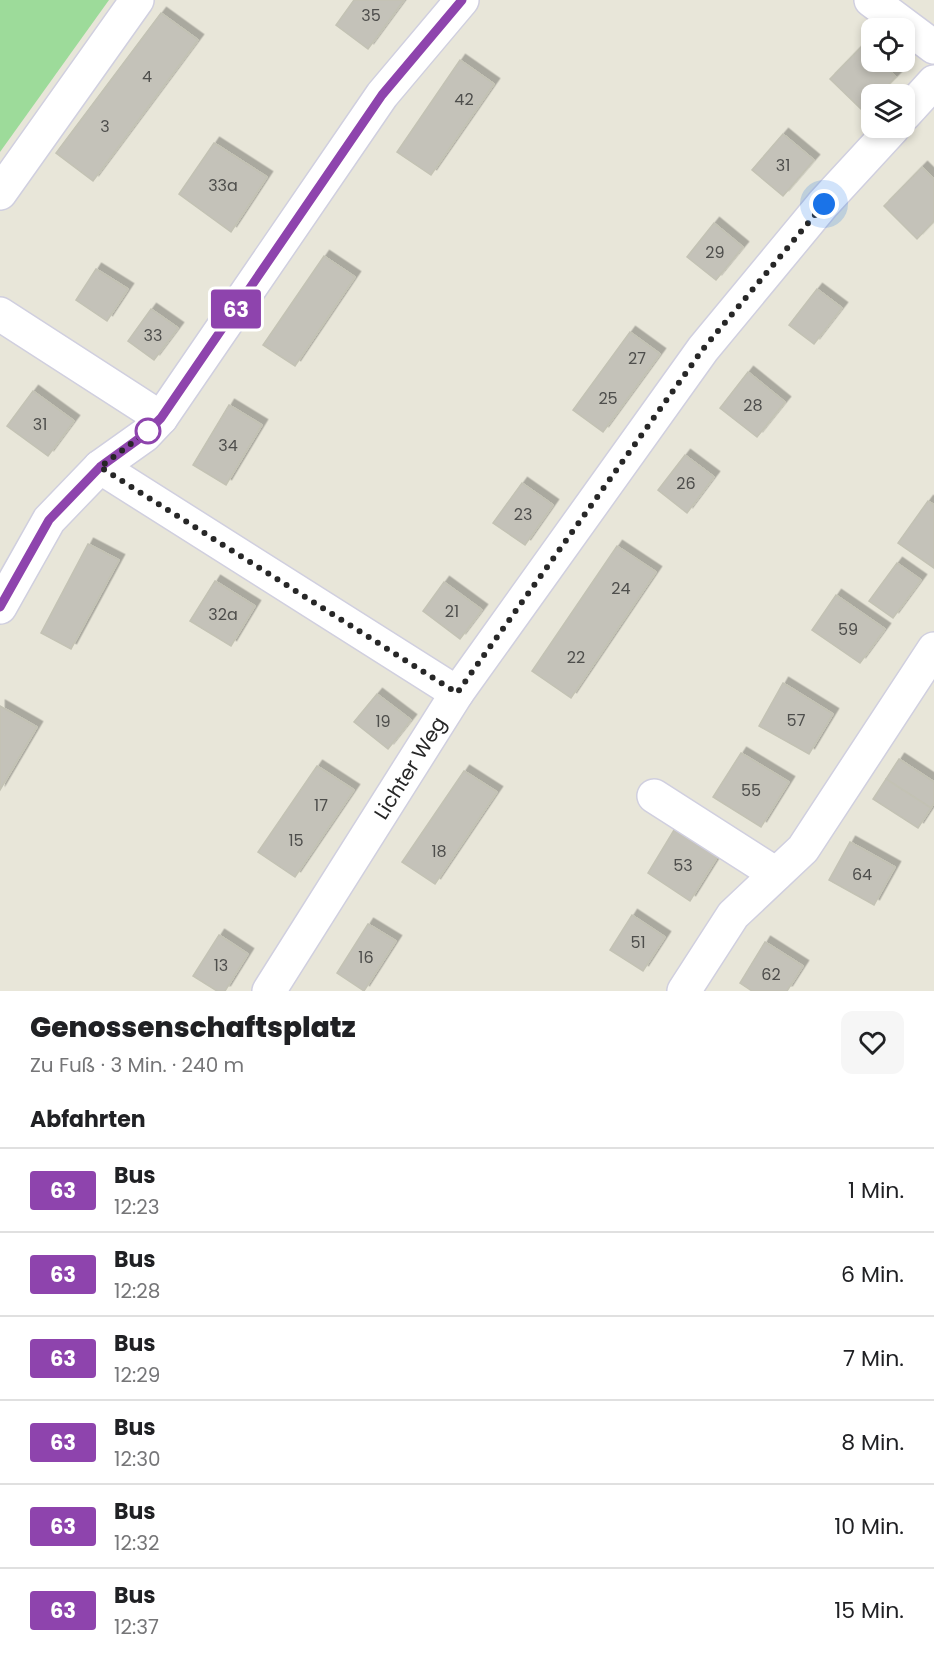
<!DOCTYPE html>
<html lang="de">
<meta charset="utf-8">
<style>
body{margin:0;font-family:Poppins,sans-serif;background:#f6f6f6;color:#202124;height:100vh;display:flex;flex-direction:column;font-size:22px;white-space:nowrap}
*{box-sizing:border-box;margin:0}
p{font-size:20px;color:#757577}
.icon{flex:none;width:33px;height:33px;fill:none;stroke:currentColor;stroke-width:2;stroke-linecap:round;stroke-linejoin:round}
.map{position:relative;height:991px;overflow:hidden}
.side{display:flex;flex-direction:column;background:#fff;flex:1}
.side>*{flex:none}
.badge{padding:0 12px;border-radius:4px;font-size:21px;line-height:39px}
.tools{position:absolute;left:861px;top:18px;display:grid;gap:12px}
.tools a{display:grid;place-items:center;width:54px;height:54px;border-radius:12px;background:#fff;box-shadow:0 3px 9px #0003;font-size:30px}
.you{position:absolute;width:30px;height:30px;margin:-15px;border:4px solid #fff;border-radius:50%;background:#1a73e8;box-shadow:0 0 0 9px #1a73e833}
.map>.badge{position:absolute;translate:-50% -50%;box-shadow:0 0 0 3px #fff}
h2{padding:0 30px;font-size:22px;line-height:54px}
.round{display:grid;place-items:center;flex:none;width:63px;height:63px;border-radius:12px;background:#f6f6f6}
.summary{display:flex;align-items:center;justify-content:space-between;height:102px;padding:0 30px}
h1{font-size:28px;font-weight:800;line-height:45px}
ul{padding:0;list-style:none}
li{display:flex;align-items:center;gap:18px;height:84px;padding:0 30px;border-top:2px solid #e0e0e0}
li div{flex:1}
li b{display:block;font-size:22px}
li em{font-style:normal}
li .badge{min-width:66px;font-weight:700;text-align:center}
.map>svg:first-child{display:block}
.green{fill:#9ddb9a}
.building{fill:#c4c2b9;stroke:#c3c2b4;stroke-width:1.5;filter:url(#shadow)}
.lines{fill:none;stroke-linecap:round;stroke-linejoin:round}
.minor-casing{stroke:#d0cfdf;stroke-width:36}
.minor{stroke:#fff;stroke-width:33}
.line-casing{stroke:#fff;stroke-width:14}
.line{stroke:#8e44ad;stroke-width:9}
.walk{stroke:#272727;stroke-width:6;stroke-dasharray:0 10.8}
.stop-dot{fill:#fff;stroke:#8e44ad;stroke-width:3}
.labels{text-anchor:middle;stroke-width:5;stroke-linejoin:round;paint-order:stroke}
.number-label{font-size:16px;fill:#4e4e4c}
.street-label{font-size:20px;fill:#272727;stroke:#fff}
</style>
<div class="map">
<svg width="934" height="991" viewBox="0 0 934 991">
<defs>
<filter id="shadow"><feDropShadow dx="5.5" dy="-5.5" stdDeviation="0" flood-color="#0004"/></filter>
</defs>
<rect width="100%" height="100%" fill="#e8e6d9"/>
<polygon class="green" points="0,0 109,0 0,152"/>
<g class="building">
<polygon points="354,0 404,0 368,49 336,25"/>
<polygon points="161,13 198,40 93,181 56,153"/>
<polygon points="863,45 872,53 872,62 880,62 896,77 879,94 872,94 872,102 863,111 830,79"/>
<polygon points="460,60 494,84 431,175 397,152"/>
<polygon points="783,134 814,160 783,196 752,170"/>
<polygon points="214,143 267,177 231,232 179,194"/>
<polygon points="922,167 934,179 934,221 917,239 884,206"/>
<polygon points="714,223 743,247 716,280 687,257"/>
<polygon points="324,256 355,277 295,366 263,345"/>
<polygon points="96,269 128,289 107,321 76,300"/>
<polygon points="817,289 842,308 814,344 789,325"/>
<polygon points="151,309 178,328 154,360 128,341"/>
<polygon points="630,332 660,354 603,432 573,410"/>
<polygon points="748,372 785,402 757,437 720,408"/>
<polygon points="33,391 74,421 48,456 7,426"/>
<polygon points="229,405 262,425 226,485 193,465"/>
<polygon points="685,455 714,477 687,513 658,490"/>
<polygon points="522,483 553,505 525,545 493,523"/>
<polygon points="928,501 934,505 934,568 898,543"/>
<polygon points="88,544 119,560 71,649 41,633"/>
<polygon points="617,546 656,572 571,698 532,671"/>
<polygon points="897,563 921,580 893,618 869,601"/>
<polygon points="215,581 255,606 231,646 190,621"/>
<polygon points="444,582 482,610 460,639 423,611"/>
<polygon points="836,595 885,629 860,663 812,630"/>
<polygon points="783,683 833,714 809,754 759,726"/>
<polygon points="377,694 411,720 388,749 354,722"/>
<polygon points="0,706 37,727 0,790"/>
<polygon points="741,753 789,782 761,827 713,797"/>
<polygon points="899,759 934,782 934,803 931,808 886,779"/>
<polygon points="317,766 354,790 295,877 258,852"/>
<polygon points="464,771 497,792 435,884 402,862"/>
<polygon points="886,779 931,808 918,828 873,799"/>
<polygon points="674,830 718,856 690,901 648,873"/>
<polygon points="850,842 895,867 874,905 829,880"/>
<polygon points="632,915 665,937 643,971 610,950"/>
<polygon points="368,924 396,941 364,991 337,973"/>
<polygon points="219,935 248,954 225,991 217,991 193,976"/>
<polygon points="765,942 803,966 787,991 752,991 740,983"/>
</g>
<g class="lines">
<g class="minor-casing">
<g id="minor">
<polyline points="871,0 934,47"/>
<polyline points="904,115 934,82"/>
<polyline points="0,193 137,0"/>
<polyline points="0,314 161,418"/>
<polyline points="100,467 457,693"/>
<polyline points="0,607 49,520 100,467 145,435 161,418 382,95 462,0"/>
<polyline points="654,796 776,874"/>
<polyline points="269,991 457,693 703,349 823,204 893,128"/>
<polyline points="684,991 733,915 803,849 934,649"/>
</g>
</g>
<use href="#minor" class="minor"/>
</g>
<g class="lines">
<g class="line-casing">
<polyline id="line" points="0,607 49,520 100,467 144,435 161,418 382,95 462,0"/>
</g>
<use href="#line" class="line"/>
<polyline class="walk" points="148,431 100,467 457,693 703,349 824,204"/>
</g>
<circle class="stop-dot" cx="148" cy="431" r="12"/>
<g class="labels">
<g class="number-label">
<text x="371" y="21">35</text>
<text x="147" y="82">4</text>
<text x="464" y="105">42</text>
<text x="105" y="132">3</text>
<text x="783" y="171">31</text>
<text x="223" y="191">33a</text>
<text x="715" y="258">29</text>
<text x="153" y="341">33</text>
<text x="637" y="364">27</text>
<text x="608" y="404">25</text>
<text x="753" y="411">28</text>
<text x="40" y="430">31</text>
<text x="228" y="451">34</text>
<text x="686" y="489">26</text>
<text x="523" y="520">23</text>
<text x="621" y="594">24</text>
<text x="452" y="617">21</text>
<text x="223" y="620">32a</text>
<text x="848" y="635">59</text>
<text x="576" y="663">22</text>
<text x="796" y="726">57</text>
<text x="383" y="727">19</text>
<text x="751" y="796">55</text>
<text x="321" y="811">17</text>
<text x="296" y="846">15</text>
<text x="439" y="857">18</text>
<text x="683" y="871">53</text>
<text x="862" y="880">64</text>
<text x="638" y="948">51</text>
<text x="366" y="963">16</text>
<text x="221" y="971">13</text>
<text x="771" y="980">62</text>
</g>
<g class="street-label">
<text transform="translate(410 768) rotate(-58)" y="7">Lichter Weg</text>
</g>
</g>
</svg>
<div class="tools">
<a><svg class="icon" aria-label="locate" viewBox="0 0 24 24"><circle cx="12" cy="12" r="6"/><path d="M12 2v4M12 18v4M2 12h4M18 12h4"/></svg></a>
<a><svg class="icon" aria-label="layers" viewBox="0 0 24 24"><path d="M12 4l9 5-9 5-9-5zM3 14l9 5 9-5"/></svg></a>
</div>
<div class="you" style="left:824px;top:204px"></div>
<b class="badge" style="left:236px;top:309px;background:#8e44ad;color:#fff">63</b>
</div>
<section class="side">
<div class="summary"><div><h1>Genossenschaftsplatz</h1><p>Zu Fuß · 3 Min. · 240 m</p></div><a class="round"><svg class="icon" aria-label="heart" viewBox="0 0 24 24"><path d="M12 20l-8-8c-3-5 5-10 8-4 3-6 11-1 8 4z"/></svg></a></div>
<h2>Abfahrten</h2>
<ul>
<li><span class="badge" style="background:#8e44ad;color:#fff">63</span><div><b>Bus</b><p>12:23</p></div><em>1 Min.</em></li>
<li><span class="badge" style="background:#8e44ad;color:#fff">63</span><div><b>Bus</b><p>12:28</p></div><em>6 Min.</em></li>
<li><span class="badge" style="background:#8e44ad;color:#fff">63</span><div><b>Bus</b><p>12:29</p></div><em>7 Min.</em></li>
<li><span class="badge" style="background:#8e44ad;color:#fff">63</span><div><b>Bus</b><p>12:30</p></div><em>8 Min.</em></li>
<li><span class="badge" style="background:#8e44ad;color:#fff">63</span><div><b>Bus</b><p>12:32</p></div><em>10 Min.</em></li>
<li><span class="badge" style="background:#8e44ad;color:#fff">63</span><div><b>Bus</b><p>12:37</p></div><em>15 Min.</em></li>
</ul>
</section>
